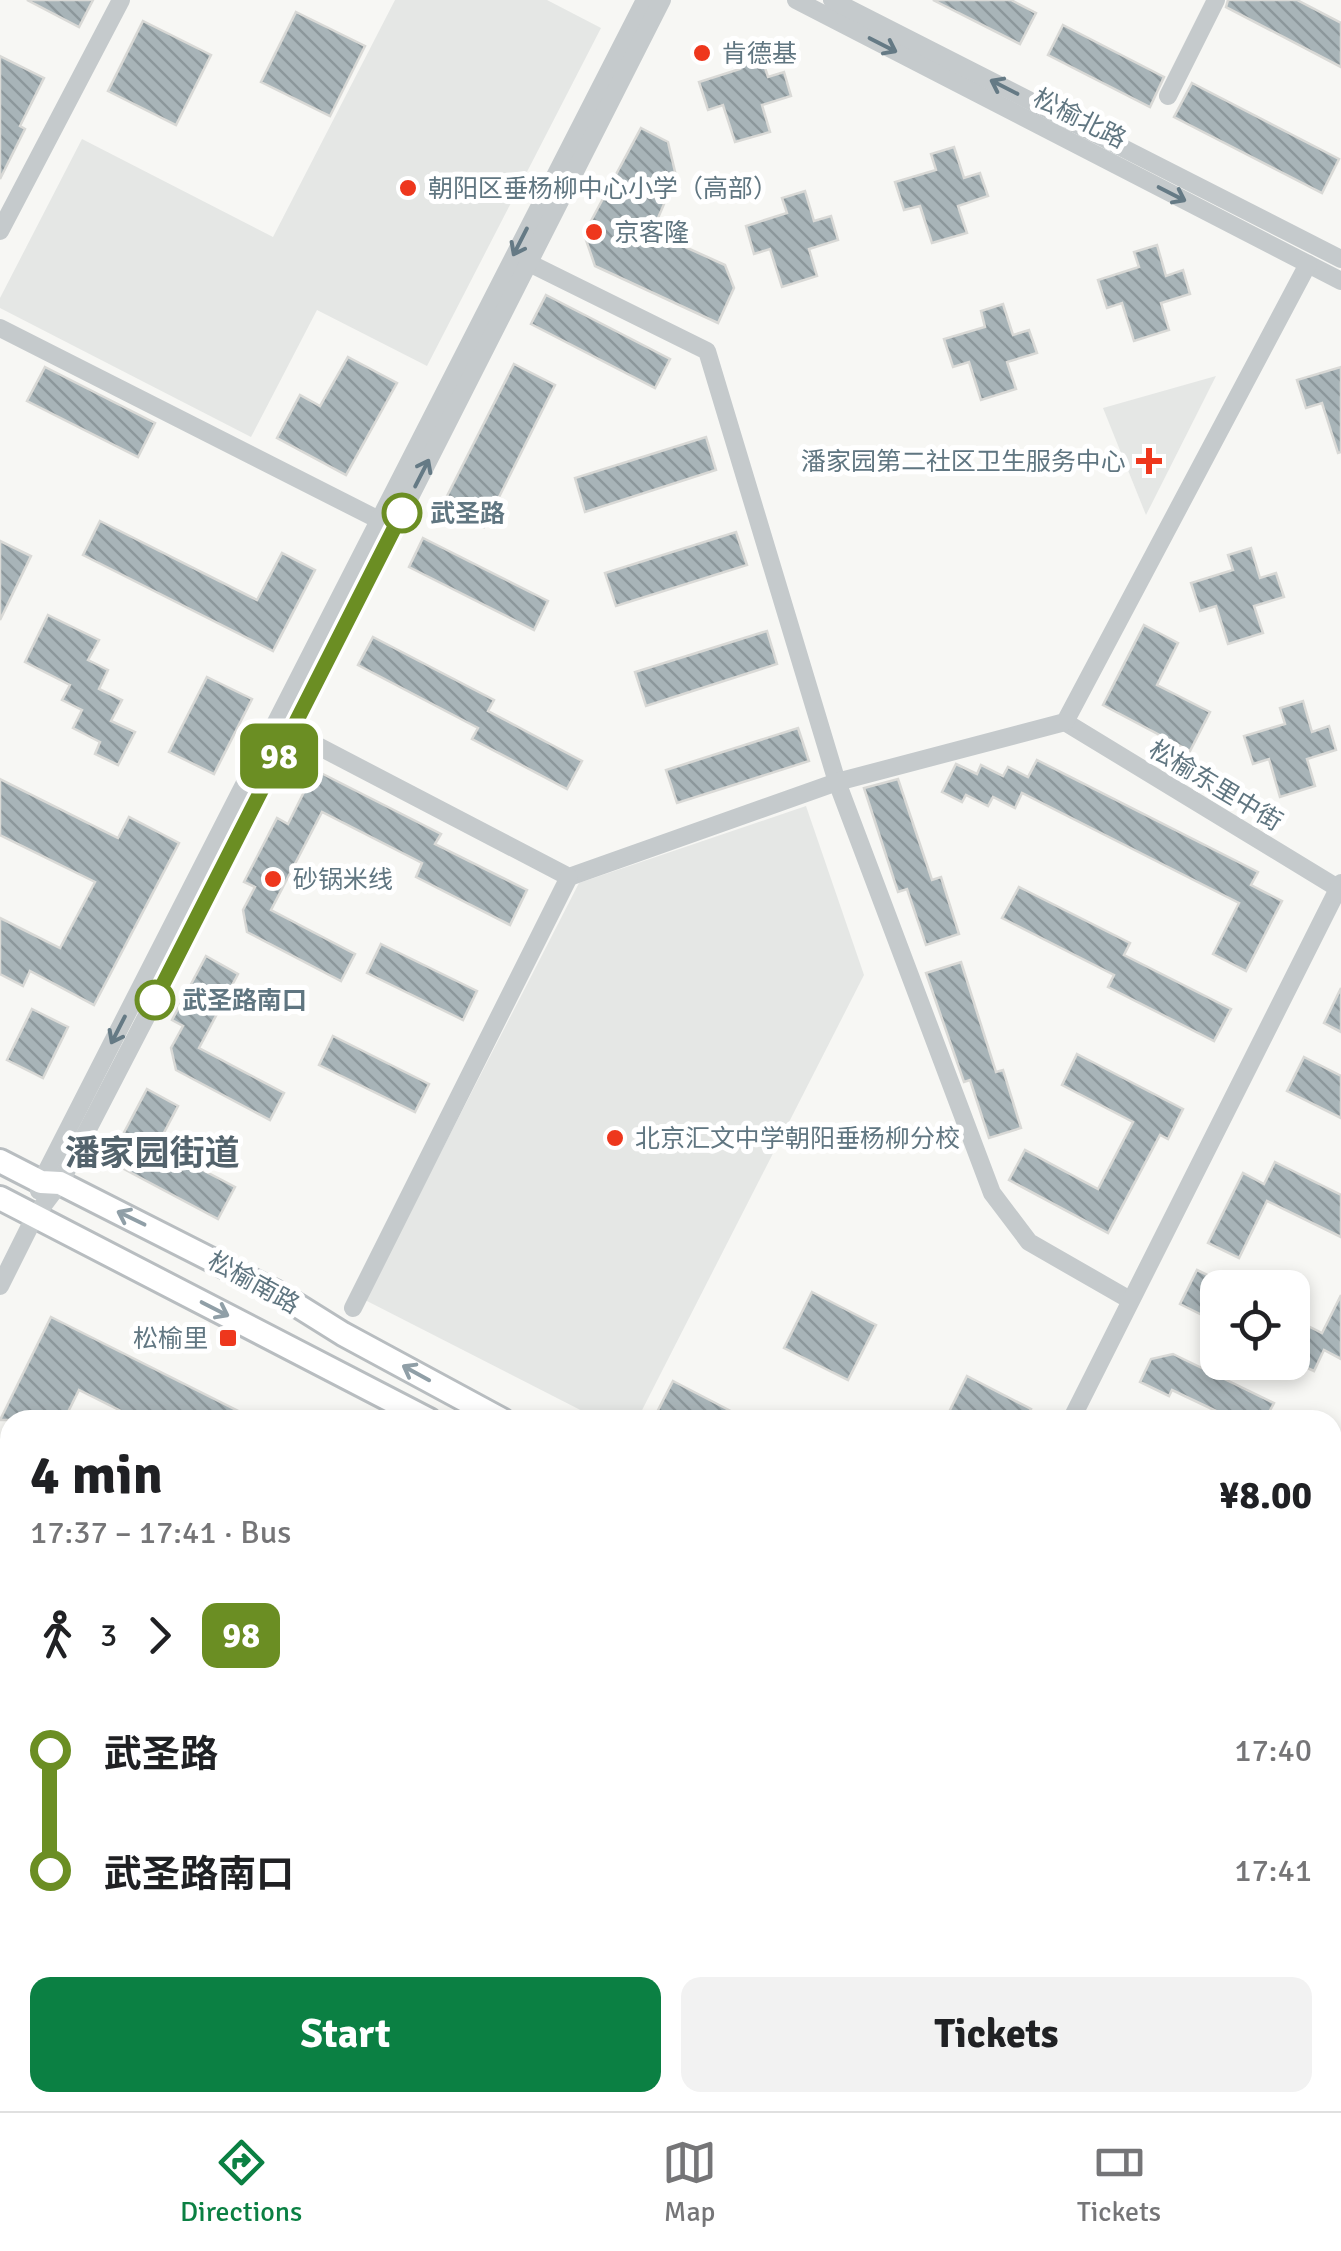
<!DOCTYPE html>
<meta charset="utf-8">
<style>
body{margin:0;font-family:Signika,"Noto Sans SC",sans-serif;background:#f2f2f2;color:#202124;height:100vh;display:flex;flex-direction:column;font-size:38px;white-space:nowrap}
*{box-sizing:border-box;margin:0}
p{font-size:32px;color:#757577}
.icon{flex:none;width:55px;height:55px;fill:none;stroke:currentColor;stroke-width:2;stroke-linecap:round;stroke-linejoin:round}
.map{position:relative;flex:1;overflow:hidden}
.panel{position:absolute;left:0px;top:1410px;width:1342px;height:702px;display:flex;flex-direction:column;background:#fff;border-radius:30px 30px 0 0;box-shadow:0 5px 15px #0003}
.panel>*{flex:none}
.badge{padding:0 20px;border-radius:15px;font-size:35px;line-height:65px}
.fabs{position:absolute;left:1200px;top:1270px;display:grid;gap:20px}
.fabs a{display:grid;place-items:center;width:110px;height:110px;border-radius:20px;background:#fff;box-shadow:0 5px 15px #0003;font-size:50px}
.map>.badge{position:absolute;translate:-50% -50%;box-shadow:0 0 0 5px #fff}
.legs{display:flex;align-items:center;gap:15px;height:110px;padding:0 30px;font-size:32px}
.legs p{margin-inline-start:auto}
.overview{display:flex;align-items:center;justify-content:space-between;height:170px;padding:0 30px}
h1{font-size:55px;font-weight:800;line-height:75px}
.action{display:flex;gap:20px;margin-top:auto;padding:20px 30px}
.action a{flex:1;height:115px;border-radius:20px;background:#0b8043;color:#fff;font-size:40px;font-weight:800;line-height:115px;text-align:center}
.action a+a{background:#f2f2f2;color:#202124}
ul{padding:0 30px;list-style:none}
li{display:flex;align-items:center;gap:35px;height:120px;font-size:38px}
li i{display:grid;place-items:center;width:15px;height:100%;margin:0 12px;background:currentColor}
li i::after{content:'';width:25px;height:25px;margin:-12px;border:8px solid;border-radius:50%;background:#fff}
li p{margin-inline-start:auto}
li:first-child i{background:linear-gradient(#0000 50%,currentColor 0)}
li:last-child i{background:linear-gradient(currentColor 50%,#0000 0)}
.menu{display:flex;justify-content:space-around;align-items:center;height:140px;border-top:2px solid #e0e0e0;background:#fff;font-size:28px;color:#757577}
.menu a{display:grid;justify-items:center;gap:5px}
.menu .selected{color:#0b8043}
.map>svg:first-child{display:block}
.built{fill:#e5e7e5}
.building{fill:url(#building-back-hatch);stroke:#d9d9d6;stroke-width:2.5}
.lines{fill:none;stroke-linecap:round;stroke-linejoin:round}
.major-casing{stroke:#b8bdc0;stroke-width:28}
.minor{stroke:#c5cacc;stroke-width:18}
.major{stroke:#fff;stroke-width:22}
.oneway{stroke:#657a85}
.oneway2{stroke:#909fa7}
.line-1-casing{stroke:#fff;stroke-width:22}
.line-1{stroke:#6b8e23;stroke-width:15}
.poi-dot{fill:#ee371d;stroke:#fff;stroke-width:4}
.stop-1-dot{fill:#fff;stroke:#6b8e23;stroke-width:5}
.labels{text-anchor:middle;stroke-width:10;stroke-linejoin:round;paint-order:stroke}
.poi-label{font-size:25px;fill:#607681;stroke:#fff;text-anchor:start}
.street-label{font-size:25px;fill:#607681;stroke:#fff}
.stop-label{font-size:25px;font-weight:bold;fill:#607681;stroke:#fff;text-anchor:start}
.district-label{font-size:35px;font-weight:bold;fill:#53636c;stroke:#fff}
</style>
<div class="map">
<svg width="1341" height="2111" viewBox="0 0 1341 2111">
<defs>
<pattern id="building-back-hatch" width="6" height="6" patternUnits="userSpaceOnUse" patternTransform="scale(2.5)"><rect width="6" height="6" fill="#a8b4b8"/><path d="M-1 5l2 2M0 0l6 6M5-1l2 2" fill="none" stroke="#8c979b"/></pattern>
</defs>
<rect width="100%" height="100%" fill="#f7f7f4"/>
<g class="built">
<polygon points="395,0 547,0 601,28 427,366 317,310 251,437 0,308 0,298 82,139 273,237"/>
<polygon points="1216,376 1146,515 1103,408"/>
<polygon points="806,806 864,975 637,1420 600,1420 365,1300 579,883"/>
</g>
<g class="building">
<polygon points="27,0 93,0 79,27"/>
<polygon points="933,0 1011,0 1036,13 1020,44"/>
<polygon points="1228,0 1297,0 1341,23 1341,67 1226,7"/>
<polygon points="296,12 365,46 330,116 261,82"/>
<polygon points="143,21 211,55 176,125 108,91"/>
<polygon points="1063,25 1164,77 1150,107 1048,55"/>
<polygon points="758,46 768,77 784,72 791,96 762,105 770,132 735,142 723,105 708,110 699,82 740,69 735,53"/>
<polygon points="0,56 44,78 20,126 25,129 0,179"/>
<polygon points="1192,83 1339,159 1322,193 1174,117"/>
<polygon points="641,128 668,142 676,176 652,232 725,265 734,288 718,323 595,266 584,234"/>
<polygon points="954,147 964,178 980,173 988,196 958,206 967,233 932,243 920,206 904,210 895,182 936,170 931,154"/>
<polygon points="805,191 814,221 831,216 838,240 809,249 817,276 782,287 770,249 754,254 746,226 787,213 782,198"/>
<polygon points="1157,245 1166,276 1183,270 1190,294 1161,303 1169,330 1134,341 1122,303 1107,308 1098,280 1139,267 1134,252"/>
<polygon points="546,295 670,359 655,388 531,324"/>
<polygon points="1003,304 1013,335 1029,330 1037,353 1007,362 1016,389 981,400 969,362 953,367 944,339 985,327 981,311"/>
<polygon points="348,357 397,383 346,475 277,438 300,395 320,406"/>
<polygon points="514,364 555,385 484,527 442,506"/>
<polygon points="45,367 155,423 138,457 27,401"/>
<polygon points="1341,367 1341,452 1338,453 1322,403 1306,408 1297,380"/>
<polygon points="706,437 716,470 585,512 575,478"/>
<polygon points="100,521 257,600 282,553 315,570 273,651 83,555"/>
<polygon points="736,532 747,565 616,606 605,573"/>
<polygon points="423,538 548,601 534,630 409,567"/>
<polygon points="0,541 31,556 0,620"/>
<polygon points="1251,548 1260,578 1276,573 1284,597 1254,606 1263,633 1228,644 1216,606 1200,611 1191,583 1233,570 1228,555"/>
<polygon points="48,615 99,640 88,660 108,670 99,689 122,700 111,721 135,732 118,765 95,754 100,742 73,728 82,710 62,700 70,685 25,662"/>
<polygon points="1144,625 1178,643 1157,685 1210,712 1190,751 1103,705"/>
<polygon points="767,631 777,664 646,706 635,672"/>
<polygon points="373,637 494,700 488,711 582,761 567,789 472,739 478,728 358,665"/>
<polygon points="207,677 252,699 214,774 169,752"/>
<polygon points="1303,701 1312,732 1329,726 1336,750 1307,759 1315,786 1280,797 1269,759 1253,764 1244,736 1285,724 1280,708"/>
<polygon points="798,728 809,761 677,803 666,770"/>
<polygon points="1037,760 1258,872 1251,885 1282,901 1246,971 1213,954 1239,903 1022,793 1015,808 993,797 988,806 966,795 962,802 942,792 956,764 977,774 981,765 1003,776 1008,767 1028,777"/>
<polygon points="315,770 441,834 435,844 527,890 510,925 416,877 422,863 322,812 271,910 355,954 341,981 247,932 243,910 255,887 244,882 277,818 288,824"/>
<polygon points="0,779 118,838 129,817 179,843 94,1005 30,971 23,986 0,974 0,918 60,948 95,882 0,835"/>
<polygon points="898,779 932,880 941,877 959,934 926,945 907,889 898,892 864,788"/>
<polygon points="1019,887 1130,943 1124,955 1231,1009 1214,1041 1108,987 1114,975 1002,918"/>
<polygon points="381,944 477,991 463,1020 367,973"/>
<polygon points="206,956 238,974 199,1048 284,1093 270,1120 176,1070 171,1048 183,1026 172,1020"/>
<polygon points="961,962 996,1072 1003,1070 1021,1128 989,1138 970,1080 964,1082 926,973"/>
<polygon points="1341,988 1341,1032 1324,1023"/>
<polygon points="32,1009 68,1027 43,1078 7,1060"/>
<polygon points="333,1036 429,1084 415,1112 319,1065"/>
<polygon points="1077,1054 1183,1109 1168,1139 1160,1135 1108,1233 1009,1180 1025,1150 1098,1189 1133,1122 1062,1085"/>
<polygon points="1304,1057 1341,1076 1341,1118 1287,1091"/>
<polygon points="147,1089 178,1106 157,1146 235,1187 218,1219 109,1161"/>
<polygon points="1275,1162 1341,1195 1341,1237 1267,1201 1239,1258 1208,1243 1243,1173 1264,1184"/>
<polygon points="1197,1270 1218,1280 1218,1323 1180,1304"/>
<polygon points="812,1292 876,1325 848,1380 784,1348"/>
<polygon points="1341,1295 1341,1359 1324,1350 1314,1371 1292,1361 1292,1318 1322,1333"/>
<polygon points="51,1317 256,1420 139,1420 79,1390 64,1420 0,1420"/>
<polygon points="1173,1354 1274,1403 1265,1420 1235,1420 1172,1390 1169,1396 1140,1382 1151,1359"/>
<polygon points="967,1376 1031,1409 1025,1420 945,1420"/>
<polygon points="673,1381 748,1420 653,1420"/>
</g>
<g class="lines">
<g class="major-casing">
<g id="major">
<polyline points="0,1161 41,1182 60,1183 279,1294 343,1334 502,1420"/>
<polyline points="0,1198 429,1420"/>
<polyline points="1332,1842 1341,1846"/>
<polyline points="1332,1884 1341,1889"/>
</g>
</g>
<g class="minor">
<polyline points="796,0 1341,281"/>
<polyline points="832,0 1341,259"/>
<polyline points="1168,96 1216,0"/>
<polyline points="0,231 121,0"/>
<polyline points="529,263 707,351 837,782 992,1193 1029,1242 1130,1300"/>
<polyline points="0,328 379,520"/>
<polyline points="1065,722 1341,890"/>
<polyline points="291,732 569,877 837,782 1065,722 1308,264"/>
<polyline points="39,1191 41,1182 645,0"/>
<polyline points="0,1286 35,1216 60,1183 156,998 662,0"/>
<polyline points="353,1308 569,877"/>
<polyline points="1071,1420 1341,883"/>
<polyline points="720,2111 724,2102"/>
</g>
<use href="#major" class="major"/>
</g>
<defs><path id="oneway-shaft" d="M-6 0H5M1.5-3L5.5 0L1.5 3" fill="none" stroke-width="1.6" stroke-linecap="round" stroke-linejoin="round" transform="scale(2.5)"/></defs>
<g class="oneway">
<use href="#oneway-shaft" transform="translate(883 45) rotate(27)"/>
<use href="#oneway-shaft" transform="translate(1004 87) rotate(-153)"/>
<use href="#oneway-shaft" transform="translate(1172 194) rotate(27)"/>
<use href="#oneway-shaft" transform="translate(520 242) rotate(117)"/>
<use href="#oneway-shaft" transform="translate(422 473) rotate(-63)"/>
<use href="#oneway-shaft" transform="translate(118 1030) rotate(117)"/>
</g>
<g class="oneway2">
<use href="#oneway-shaft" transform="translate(131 1218) rotate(-154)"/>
<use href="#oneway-shaft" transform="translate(215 1309) rotate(27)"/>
<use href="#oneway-shaft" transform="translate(416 1373) rotate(-151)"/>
</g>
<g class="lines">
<g class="line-1-casing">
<polyline id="line-1" points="155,1000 402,513"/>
</g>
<use href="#line-1" class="line-1"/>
</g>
<g class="poi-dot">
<circle cx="702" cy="53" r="10"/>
<circle cx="408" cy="188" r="10"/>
<circle cx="594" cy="232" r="10"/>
<path d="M1144 446h10v10h10v10h-10v10h-10v-10h-10v-10h10z"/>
<circle cx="273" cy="879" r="10"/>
<circle cx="615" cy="1138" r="10"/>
<rect x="218" y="1328" width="20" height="20" rx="5"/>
</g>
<g class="stop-1-dot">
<circle cx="402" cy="513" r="18"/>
<circle cx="155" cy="1000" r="18"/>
</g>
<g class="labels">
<g class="poi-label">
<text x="722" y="62">肯德基</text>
<text x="428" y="197">朝阳区垂杨柳中心小学（高部）</text>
<text x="614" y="241">京客隆</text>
<text x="1126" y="470" text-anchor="end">潘家园第二社区卫生服务中心</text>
<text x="293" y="888">砂锅米线</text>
<text x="635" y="1147">北京汇文中学朝阳垂杨柳分校</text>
<text x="208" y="1347" text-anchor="end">松榆里</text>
</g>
<g class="street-label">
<text transform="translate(1080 118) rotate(27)" y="9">松榆北路</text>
<text transform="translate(1216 785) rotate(31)" y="9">松榆东里中街</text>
<text transform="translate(254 1282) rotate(29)" y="9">松榆南路</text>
</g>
<g class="stop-label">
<text x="430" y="522">武圣路</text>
<text x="182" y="1009">武圣路南口</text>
</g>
<g class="district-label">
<text x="152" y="1165">潘家园街道</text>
</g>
</g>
</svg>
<div class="fabs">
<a><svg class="icon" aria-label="locate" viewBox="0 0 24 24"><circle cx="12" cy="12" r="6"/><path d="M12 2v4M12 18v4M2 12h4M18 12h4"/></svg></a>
</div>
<b class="badge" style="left:279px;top:756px;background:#6b8e23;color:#fff">98</b>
<section class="panel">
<div class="overview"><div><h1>4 min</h1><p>17:37 – 17:41 · Bus</p></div><b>¥8.00</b></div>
<div class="legs"><svg class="icon" aria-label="walk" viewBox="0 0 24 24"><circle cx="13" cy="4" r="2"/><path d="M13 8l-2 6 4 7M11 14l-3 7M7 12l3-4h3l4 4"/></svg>3<svg class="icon" aria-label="forward" viewBox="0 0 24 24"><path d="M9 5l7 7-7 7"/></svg><b class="badge" style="background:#6b8e23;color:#fff">98</b></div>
<ul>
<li><i style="color:#6b8e23"></i><b>武圣路</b><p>17:40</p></li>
<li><i style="color:#6b8e23"></i><b>武圣路南口</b><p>17:41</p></li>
</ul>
<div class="action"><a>Start</a><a>Tickets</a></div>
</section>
</div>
<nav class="menu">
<a class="selected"><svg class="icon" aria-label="directions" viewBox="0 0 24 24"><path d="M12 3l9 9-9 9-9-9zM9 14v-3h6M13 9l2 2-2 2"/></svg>Directions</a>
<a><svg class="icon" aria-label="map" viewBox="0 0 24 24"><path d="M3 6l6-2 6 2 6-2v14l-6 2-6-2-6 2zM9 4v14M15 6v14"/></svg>Map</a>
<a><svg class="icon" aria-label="tickets" viewBox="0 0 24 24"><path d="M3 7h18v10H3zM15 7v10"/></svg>Tickets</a>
</nav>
